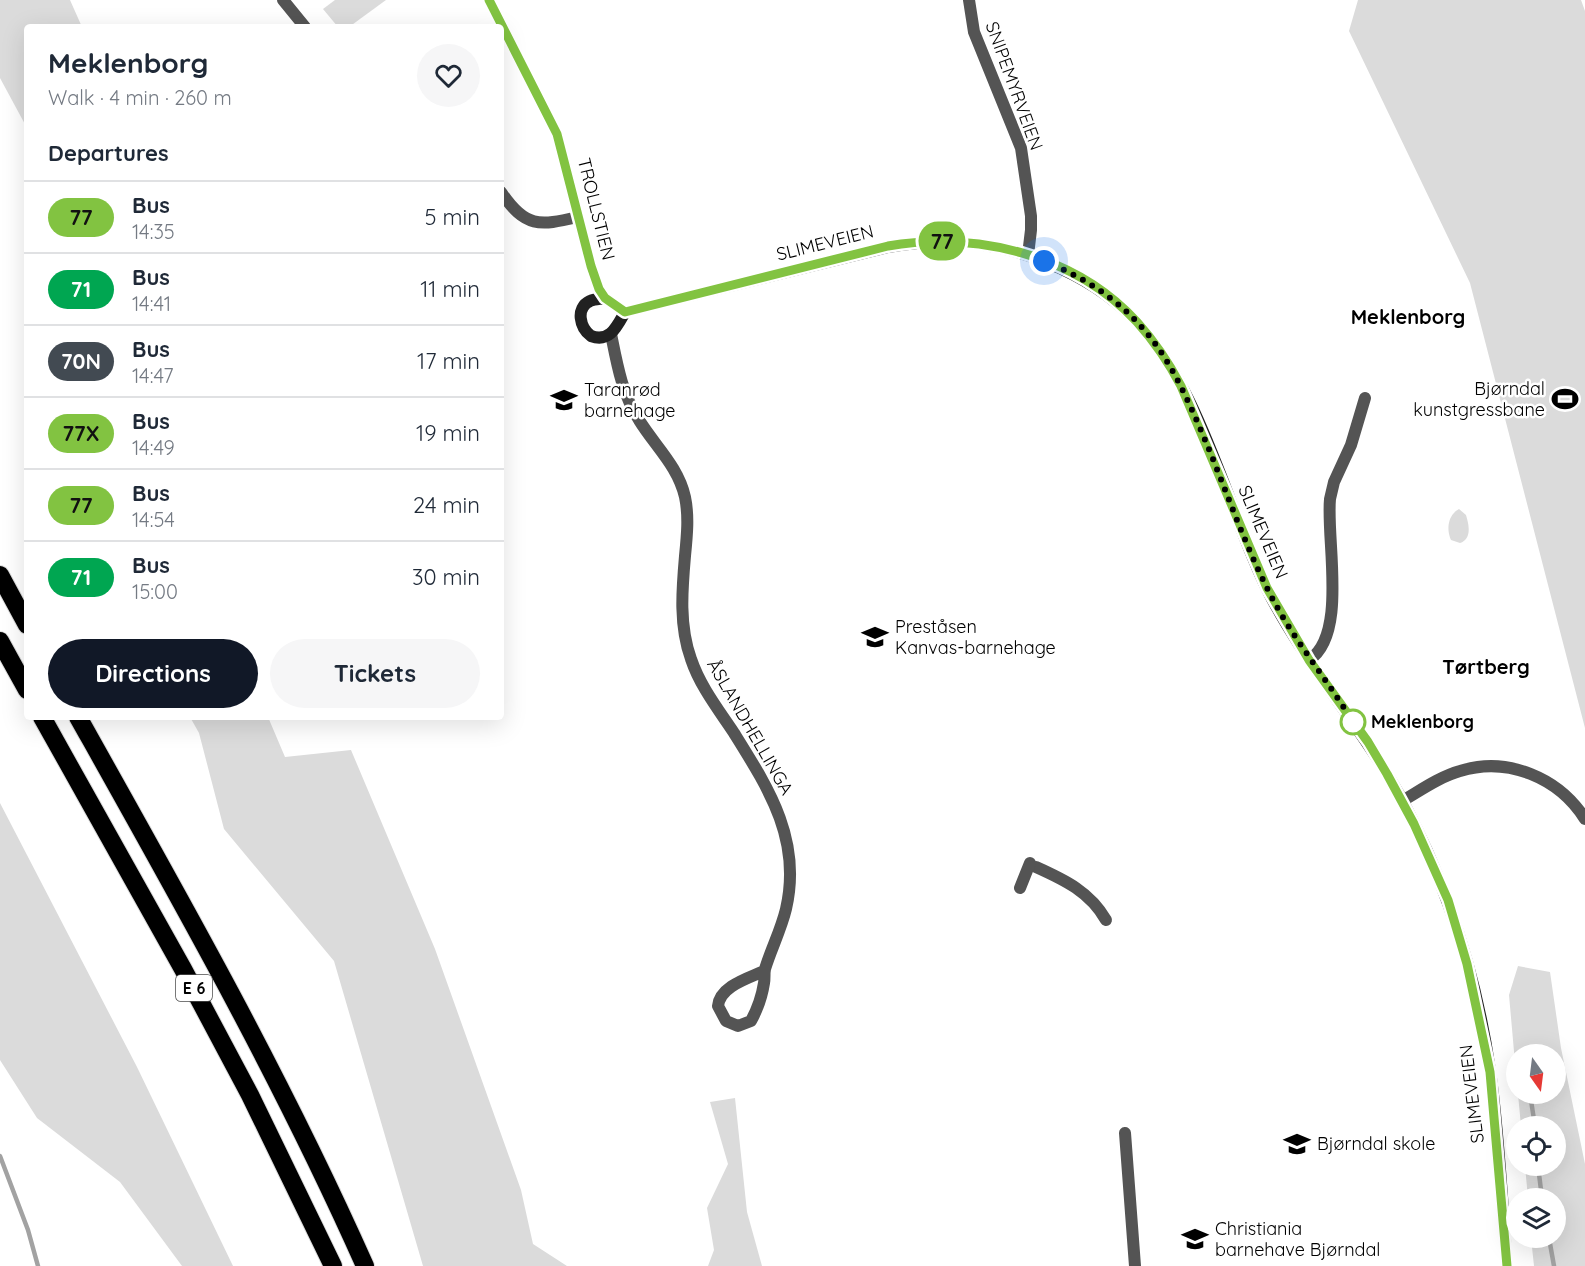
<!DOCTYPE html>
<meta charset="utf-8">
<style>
body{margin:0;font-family:Quicksand,sans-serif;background:#f6f6f7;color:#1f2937;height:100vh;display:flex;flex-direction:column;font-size:22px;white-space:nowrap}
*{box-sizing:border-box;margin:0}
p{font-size:20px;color:#747a83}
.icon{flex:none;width:33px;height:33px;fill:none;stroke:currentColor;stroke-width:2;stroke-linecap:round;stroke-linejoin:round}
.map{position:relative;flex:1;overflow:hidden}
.details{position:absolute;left:24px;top:24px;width:480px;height:696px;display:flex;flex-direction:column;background:#fff;border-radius:6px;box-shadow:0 6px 24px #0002}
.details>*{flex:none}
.badge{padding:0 12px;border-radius:20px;font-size:21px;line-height:39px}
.needle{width:39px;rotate:166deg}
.tools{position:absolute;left:1506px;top:1044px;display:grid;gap:12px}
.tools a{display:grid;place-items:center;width:60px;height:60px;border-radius:50%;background:#fff;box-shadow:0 6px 24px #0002;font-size:30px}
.you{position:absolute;width:30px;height:30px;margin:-15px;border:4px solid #fff;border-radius:50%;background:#1a73e8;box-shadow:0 0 0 9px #1a73e833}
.map>.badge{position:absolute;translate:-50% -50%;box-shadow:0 0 0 3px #fff}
h2{padding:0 24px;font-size:22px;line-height:54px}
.round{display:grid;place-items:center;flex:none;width:63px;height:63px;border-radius:32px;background:#f6f6f7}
.headline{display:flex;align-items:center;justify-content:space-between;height:102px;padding:0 24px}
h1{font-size:28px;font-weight:700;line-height:45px}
.button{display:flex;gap:12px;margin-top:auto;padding:12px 24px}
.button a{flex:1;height:69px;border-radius:36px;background:#111827;color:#fff;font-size:24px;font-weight:700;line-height:69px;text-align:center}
.button a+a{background:#f6f6f7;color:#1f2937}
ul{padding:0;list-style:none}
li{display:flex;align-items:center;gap:18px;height:72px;padding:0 24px;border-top:2px solid #e0e1e3}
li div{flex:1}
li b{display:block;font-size:22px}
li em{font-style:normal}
li .badge{min-width:66px;font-weight:700;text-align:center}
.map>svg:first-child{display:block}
.green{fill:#dbdbdb}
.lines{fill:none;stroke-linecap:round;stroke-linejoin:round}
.stream{stroke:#a2a2a2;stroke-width:4.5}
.highway-casing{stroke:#dbdbdb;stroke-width:20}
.street{stroke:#545454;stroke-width:12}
.secondary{stroke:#212121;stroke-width:12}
.highway{stroke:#000;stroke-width:18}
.line-casing{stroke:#fff;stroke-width:14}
.line{stroke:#82c341;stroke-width:9}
.walk{stroke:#000;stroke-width:6;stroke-dasharray:0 10.8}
.stop-dot{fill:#fff;stroke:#82c341;stroke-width:3}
.labels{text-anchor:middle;stroke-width:5;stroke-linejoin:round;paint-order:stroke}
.shield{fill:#fff;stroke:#4c4c4c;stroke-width:1.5}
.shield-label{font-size:16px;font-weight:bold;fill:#000}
.street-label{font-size:18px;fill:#000;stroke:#fff}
.poi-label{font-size:18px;fill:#000;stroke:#fff;text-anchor:start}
.stop-label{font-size:18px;font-weight:bold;fill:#000;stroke:#fff;text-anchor:start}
.neighbourhood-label{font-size:20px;font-weight:bold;fill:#000;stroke:#fff}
</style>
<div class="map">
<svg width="1585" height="1266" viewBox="0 0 1585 1266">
<rect width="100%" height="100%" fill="#fff"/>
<g class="green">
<polygon points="0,0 70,0 82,27 27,27 27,128 0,78"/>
<polygon points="335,0 386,0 349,27 338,27 323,9"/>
<polygon points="1358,0 1581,0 1585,11 1585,728 1470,283 1349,31"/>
<path d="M 1459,509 L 1466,515 C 1469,525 1472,539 1460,543 L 1451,540 C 1446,529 1448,515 1459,509 Z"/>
<polygon points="190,717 268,717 285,757 351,750 435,949 521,1190 533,1244 567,1266 423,1266 334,961 224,829 199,733"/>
<polygon points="0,803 137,1067 233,1266 182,1266 120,1182 37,1118 0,1060"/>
<polygon points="1518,966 1550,972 1561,1048 1585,1164 1585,1266 1534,1266 1531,1238 1556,1238 1556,1198 1528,1198 1525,1166 1556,1166 1556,1126 1521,1126 1518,1094 1556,1094 1556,1054 1516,1054 1516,1074 1509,995"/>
<polygon points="735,1098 747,1212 762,1266 708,1266 714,1250 707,1208 728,1164 710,1102"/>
</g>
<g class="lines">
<g class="stream">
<polyline points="1521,1051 1521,1054"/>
<polyline points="1530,1094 1535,1126"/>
<polyline points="0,1156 28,1230 38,1266"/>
<polyline points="1538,1166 1542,1198"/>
<polyline points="1549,1238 1554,1266"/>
</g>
<g class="highway-casing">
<g id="highway">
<polyline points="0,575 27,625"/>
<polyline points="0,641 27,690"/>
<polyline points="42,717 183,969 250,1095 333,1266"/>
<path d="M 78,717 C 179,897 281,1077 365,1266"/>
</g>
</g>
<g class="street">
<polyline points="283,0 305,27"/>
<polyline points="489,0 557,134 591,266 599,289 605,298"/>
<polyline points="969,0 974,32 1021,148 1031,216 1031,230 1028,255"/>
<path d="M 501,192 C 525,228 539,226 578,217"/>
<path d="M 611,334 C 617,364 622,394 639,420 C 655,446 678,466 685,497 C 689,516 687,536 685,556 C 682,590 679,626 691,659 C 700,686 718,709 734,733 C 769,789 802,840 786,909 C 781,930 771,949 765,969 C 764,974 765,978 764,983 C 762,996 757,1010 751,1021 L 738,1026 L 726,1021 L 718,1006 C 720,986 749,978 764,971"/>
<path d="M 1309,660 C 1348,635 1326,540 1330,499 L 1334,482 L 1351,445 L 1365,398"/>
<path d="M 1402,801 C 1421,790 1439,777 1460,771 C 1508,756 1559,778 1585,819"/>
<path d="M 1036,867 C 1065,880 1090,892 1106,920"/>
<polyline points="1020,888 1030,863"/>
<polyline points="1125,1133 1135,1266"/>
</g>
<path class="secondary" d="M 625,312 C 617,326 610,343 591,336 C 580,328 575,308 590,301 C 594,299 600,299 605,298 L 625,312 L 888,247 C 943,237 996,241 1048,263 C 1080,276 1110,294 1135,320 C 1201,389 1225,503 1267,589 C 1304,663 1361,725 1401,798 C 1446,882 1476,975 1490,1070 C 1499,1135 1502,1201 1507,1266"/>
<use href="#highway" class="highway"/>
</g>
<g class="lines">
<g class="line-casing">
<path id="line" d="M 489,0 L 557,134 L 591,266 L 599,289 L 605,298 L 625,312 L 888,246 C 975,231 1075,254 1137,322 C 1154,341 1169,363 1181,386 L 1267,588 L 1309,660 L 1368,742 L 1387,774 L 1414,824 L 1448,900 L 1467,964 L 1490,1072 L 1507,1266"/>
</g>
<use href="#line" class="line"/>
<path class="walk" d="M 1044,261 C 1078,275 1109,293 1135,320 C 1165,350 1183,389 1200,428 C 1223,481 1241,536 1267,588 C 1291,637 1325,676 1353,722"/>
</g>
<defs>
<g id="stadium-bare" transform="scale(2.07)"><path d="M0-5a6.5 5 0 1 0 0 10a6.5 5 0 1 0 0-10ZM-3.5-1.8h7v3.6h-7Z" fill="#000" stroke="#fff" stroke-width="2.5" paint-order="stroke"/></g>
<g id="school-bare" transform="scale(2.07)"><path d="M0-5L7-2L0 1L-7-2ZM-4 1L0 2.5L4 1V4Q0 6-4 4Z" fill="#000" stroke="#fff" stroke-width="2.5" paint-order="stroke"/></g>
</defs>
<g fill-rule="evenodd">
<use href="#stadium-bare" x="1565" y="399"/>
<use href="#school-bare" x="564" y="400"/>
<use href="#school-bare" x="875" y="637"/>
<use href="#school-bare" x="1297" y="1144"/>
<use href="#school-bare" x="1195" y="1239"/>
</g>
<circle class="stop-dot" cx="1353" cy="722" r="12"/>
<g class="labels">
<rect class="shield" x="176" y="975" width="36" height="26" rx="4.5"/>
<g class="shield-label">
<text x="194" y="994">E 6</text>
</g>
<g class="street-label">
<text transform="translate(1014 86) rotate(70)" y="6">SNIPEMYRVEIEN</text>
<text transform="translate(596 209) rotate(76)" y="6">TROLLSTIEN</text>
<text transform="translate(825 243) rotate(-14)" y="6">SLIMEVEIEN</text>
<text transform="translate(1263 532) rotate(67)" y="6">SLIMEVEIEN</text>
<text transform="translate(750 727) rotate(60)" y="6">ÅSLANDHELLINGA</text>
<text transform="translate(1472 1094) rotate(-97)" y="6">SLIMEVEIEN</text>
</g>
<g class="poi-label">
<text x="1545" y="395" text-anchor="end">Bjørndal<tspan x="1545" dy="21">kunstgressbane</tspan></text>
<text x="584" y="396">Taranrød<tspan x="584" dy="21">barnehage</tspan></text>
<text x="895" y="633">Preståsen<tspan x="895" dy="21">Kanvas-barnehage</tspan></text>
<text x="1317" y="1150">Bjørndal skole</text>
<text x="1215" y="1235">Christiania<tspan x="1215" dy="21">barnehave Bjørndal</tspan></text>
</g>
<g class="stop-label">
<text x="1371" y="728">Meklenborg</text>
</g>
<g class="neighbourhood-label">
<text x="1408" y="324">Meklenborg</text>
<text x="1486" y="674">Tørtberg</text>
</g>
</g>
</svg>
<div class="tools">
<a><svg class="needle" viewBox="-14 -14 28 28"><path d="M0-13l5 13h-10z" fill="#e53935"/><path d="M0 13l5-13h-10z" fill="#747a83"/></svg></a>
<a><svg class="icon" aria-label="locate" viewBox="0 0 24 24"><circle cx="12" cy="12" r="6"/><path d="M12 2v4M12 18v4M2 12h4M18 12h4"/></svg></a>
<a><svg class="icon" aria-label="layers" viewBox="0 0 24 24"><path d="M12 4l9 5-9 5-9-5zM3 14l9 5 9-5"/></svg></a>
</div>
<div class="you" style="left:1044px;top:261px"></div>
<b class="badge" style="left:942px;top:241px;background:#82c341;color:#111">77</b>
<section class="details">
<div class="headline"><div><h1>Meklenborg</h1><p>Walk · 4 min · 260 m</p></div><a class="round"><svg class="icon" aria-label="heart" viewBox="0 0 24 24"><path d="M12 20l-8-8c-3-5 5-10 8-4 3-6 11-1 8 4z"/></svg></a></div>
<h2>Departures</h2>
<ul>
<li><span class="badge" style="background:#82c341;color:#111">77</span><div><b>Bus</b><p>14:35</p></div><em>5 min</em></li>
<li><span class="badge" style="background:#00a651;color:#fff">71</span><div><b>Bus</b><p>14:41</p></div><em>11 min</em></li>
<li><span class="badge" style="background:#424a52;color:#fff">70N</span><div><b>Bus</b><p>14:47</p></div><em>17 min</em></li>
<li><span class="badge" style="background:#82c341;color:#111">77X</span><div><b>Bus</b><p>14:49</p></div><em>19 min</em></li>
<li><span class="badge" style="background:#82c341;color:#111">77</span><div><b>Bus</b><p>14:54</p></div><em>24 min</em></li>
<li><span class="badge" style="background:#00a651;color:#fff">71</span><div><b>Bus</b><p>15:00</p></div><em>30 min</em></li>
</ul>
<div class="button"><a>Directions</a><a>Tickets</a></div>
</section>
</div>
